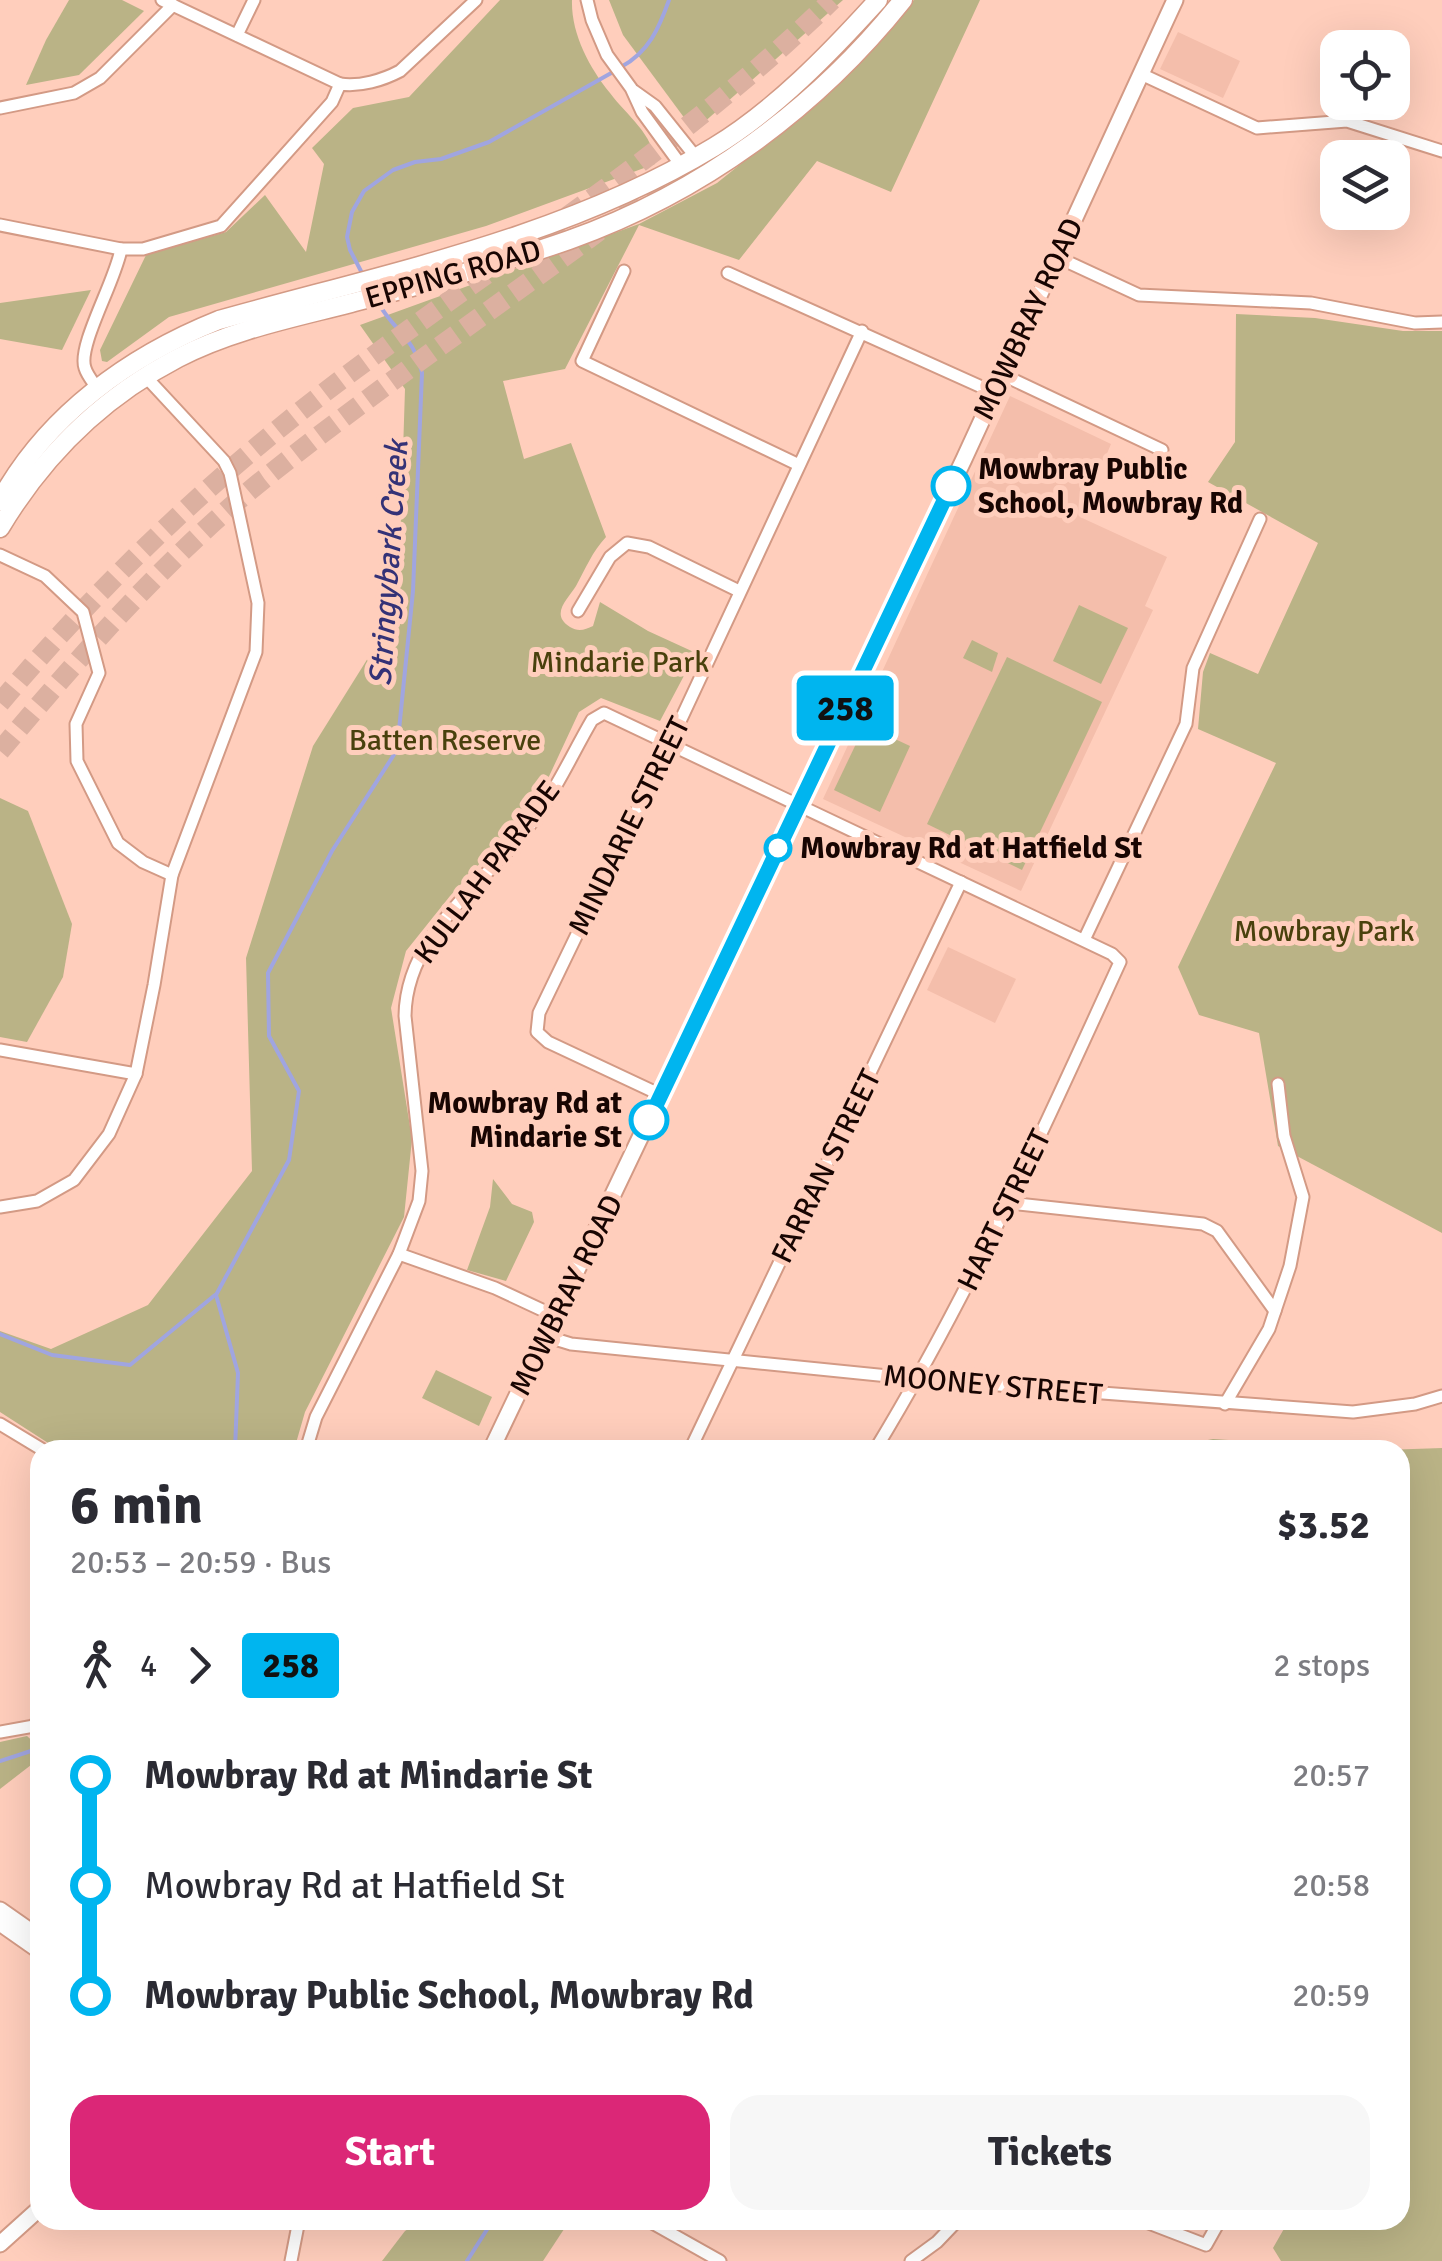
<!DOCTYPE html>
<meta charset="utf-8">
<style>
body{margin:0;font-family:Signika,sans-serif;background:#f7f7f7;color:#2b2b33;height:100vh;display:flex;flex-direction:column;font-size:38px;white-space:nowrap}
*{box-sizing:border-box;margin:0}
p{font-size:32px;color:#7c7c81}
.icon{flex:none;width:55px;height:55px;fill:none;stroke:currentColor;stroke-width:2;stroke-linecap:round;stroke-linejoin:round}
.map{position:relative;flex:1;overflow:hidden}
.panel{position:absolute;left:30px;top:1440px;width:1380px;height:790px;display:flex;flex-direction:column;background:#fff;border-radius:30px;box-shadow:0 10px 40px #0002}
.panel>*{flex:none}
.badge{padding:0 20px;border-radius:8px;font-size:35px;line-height:65px}
.controls{position:absolute;left:1320px;top:30px;display:grid;gap:20px}
.controls a{display:grid;place-items:center;width:90px;height:90px;border-radius:20px;background:#fff;box-shadow:0 10px 40px #0002;font-size:50px}
.map>.badge{position:absolute;translate:-50% -50%;box-shadow:0 0 0 5px #fff}
.legs{display:flex;align-items:center;gap:15px;height:110px;padding:0 40px;font-size:32px}
.legs p{margin-inline-start:auto}
.overview{display:flex;align-items:center;justify-content:space-between;height:170px;padding:0 40px}
h1{font-size:55px;font-weight:700;line-height:75px}
.primary-button{display:flex;gap:20px;margin-top:auto;padding:20px 40px}
.primary-button a{flex:1;height:115px;border-radius:30px;background:#db2777;color:#fff;font-size:40px;font-weight:700;line-height:115px;text-align:center}
.primary-button a+a{background:#f7f7f7;color:#2b2b33}
ul{padding:0 40px;list-style:none}
li{display:flex;align-items:center;gap:35px;height:110px;font-size:38px}
li i{display:grid;place-items:center;width:15px;height:100%;margin:0 12px;background:currentColor}
li i::after{content:'';width:25px;height:25px;margin:-12px;border:8px solid;border-radius:50%;background:#fff}
li p{margin-inline-start:auto}
li:first-child i{background:linear-gradient(#0000 50%,currentColor 0)}
li:last-child i{background:linear-gradient(currentColor 50%,#0000 0)}
.map>svg:first-child{display:block}
.built{fill:#f4beab}
.green{fill:#bab386}
.lines{fill:none;stroke-linecap:round;stroke-linejoin:round}
.stream{stroke:#a0a5e0;stroke-width:4}
.motorway-tunnel{stroke:#dcb0a0;stroke-width:20;stroke-dasharray:20 10;stroke-linecap:butt}
.minor-casing{stroke:#d39a85;stroke-width:15}
.secondary-casing{stroke:#d39a85;stroke-width:19}
.primary-casing{stroke:#d39a85;stroke-width:21}
.minor{stroke:#fff;stroke-width:11}
.secondary{stroke:#fff;stroke-width:15}
.primary{stroke:#fff;stroke-width:18}
.line-1-casing{stroke:#fff;stroke-width:22}
.line-1{stroke:#00b5ef;stroke-width:15}
.stop-1-dot{fill:#fff;stroke:#00b5ef;stroke-width:5}
.labels{text-anchor:middle;stroke-width:10;stroke-linejoin:round;paint-order:stroke}
.street-label{font-size:30px;fill:#180502;stroke:#ffcebc}
.stop-label{font-size:30px;font-weight:bold;fill:#180502;stroke:#ffcebc;text-anchor:start}
.park-label{font-size:30px;fill:#49410d;stroke:#ffcebc}
.water-label{font-size:32px;font-style:italic;fill:#343277;stroke:#ffcebc}
</style>
<div class="map">
<svg width="1442" height="2261" viewBox="0 0 1442 2261">
<rect width="100%" height="100%" fill="#ffcebc"/>
<g class="built">
<polygon points="1178,32 1240,61 1223,98 1160,69"/>
<polygon points="1010,396 1111,444 1080,517 1167,557 1145,606 1153,610 1021,891 823,799"/>
<polygon points="948,947 1016,979 995,1023 927,990"/>
</g>
<g class="green">
<polygon points="69,0 122,0 144,11 79,75 26,85 46,40"/>
<path d="M 500,0 L 572,0 C 571,33 589,67 610,93 C 627,116 654,134 655,164 L 486,226 L 169,317 L 107,362 L 102,361 L 100,350 L 146,255 L 226,232 L 265,195 L 306,252 L 324,164 L 312,148 L 353,108 L 409,97 Z"/>
<polygon points="609,0 843,0 694,131 623,35"/>
<path d="M 914,0 L 980,0 L 891,192 L 817,161 L 739,260 L 639,225 L 565,369 L 503,381 L 524,459 L 571,443 L 606,537 C 592,552 586,568 576,586 C 569,598 549,614 570,627 C 578,632 585,630 593,626 L 600,602 L 648,631 L 696,653 L 660,721 L 601,698 L 579,712 L 538,800 L 450,896 L 406,951 L 391,1008 L 412,1139 L 404,1217 L 305,1412 L 294,1450 L 59,1450 L 0,1412 L 0,1331 L 51,1349 L 148,1305 L 252,1171 L 246,958 L 313,746 L 398,610 L 405,389 L 360,325 L 639,224 L 717,183 L 833,90 Z"/>
<polygon points="91,290 62,350 0,339 0,303"/>
<polygon points="1236,314 1315,318 1403,331 1442,331 1442,1233 1278,1146 1259,1033 1199,1015 1178,967 1276,763 1198,729 1203,672 1210,653 1258,674 1318,543 1208,482 1235,442"/>
<polygon points="1079,605 1128,628 1101,684 1053,661"/>
<polygon points="972,640 998,653 992,672 963,658"/>
<polygon points="1007,657 1102,702 1022,870 927,824"/>
<polygon points="865,725 910,746 880,812 834,790"/>
<polygon points="0,798 28,811 72,924 63,977 27,1042 0,1037"/>
<polygon points="493,1179 512,1204 532,1212 534,1222 506,1281 467,1270 490,1207"/>
<polygon points="436,1370 492,1397 479,1426 422,1398"/>
<polygon points="1213,1439 1384,1450 1442,1448 1442,2261 1281,2261 1273,2248 1289,2220 1400,2220 1400,1450 1156,1450"/>
<polygon points="27,1736 40,1748 40,1758 0,1789 0,1742"/>
<polygon points="423,2220 570,2220 543,2261 382,2261 405,2231"/>
</g>
<g class="lines">
<g class="stream">
<path d="M 621,67 C 649,52 659,28 669,0"/>
<polyline points="363,275 350,250 347,237 352,212 364,191 393,170 415,162 441,159 489,142 613,72"/>
<polyline points="0,1334 52,1355 130,1365 215,1295"/>
<path d="M 235,1450 L 238,1373 L 216,1295 L 289,1160 L 299,1091 L 269,1036 L 268,973 L 332,851 L 397,750 L 413,591 L 422,373 C 414,336 395,333 377,301"/>
<polyline points="0,1761 37,1749"/>
<polyline points="467,2261 493,2220"/>
</g>
<g class="motorway-tunnel">
<polyline points="623,213 675,174"/>
<path d="M 0,703 C 107,576 231,460 365,362 C 524,244 690,139 832,0"/>
<path d="M 0,751 C 81,655 166,558 264,479 C 372,392 488,313 599,231"/>
</g>
<g class="minor-casing">
<g id="minor">
<polyline points="162,0 340,84"/>
<polyline points="587,0 592,20 607,55 631,88 642,112 680,164"/>
<polyline points="237,35 254,0"/>
<polyline points="1141,74 1257,128 1347,121 1442,151"/>
<polyline points="634,91 655,106 695,156"/>
<polyline points="0,108 74,93 100,78 173,5"/>
<path d="M 0,225 L 121,249 L 143,249 L 221,226 L 332,102 L 340,84 C 360,87 383,80 400,71 L 476,0"/>
<polyline points="1057,257 1139,295 1311,303 1415,323 1442,322"/>
<polyline points="624,271 582,361 799,465"/>
<polyline points="728,273 995,393"/>
<polyline points="1003,375 1162,450"/>
<path d="M 97,388 C 93,382 87,375 85,368 C 77,346 116,280 121,249"/>
<polyline points="0,555 45,576 83,612 99,673 76,724 77,761 118,843 143,862 172,875"/>
<polyline points="578,611 610,557 627,543 649,547 739,591"/>
<polyline points="1084,940 1186,724 1193,668 1260,519"/>
<polyline points="0,1050 136,1074"/>
<polyline points="661,1095 548,1042 537,1032 539,1013 682,717 862,331"/>
<polyline points="1009,1203 1203,1224 1217,1231 1275,1311"/>
<polyline points="0,1207 37,1201 74,1180 109,1134 136,1074 154,985 172,875 256,652 258,603 230,473 224,461 146,377"/>
<polyline points="399,1254 495,1288 555,1316"/>
<polyline points="545,1336 571,1344 918,1379 1353,1412 1415,1404 1442,1396"/>
<polyline points="1225,1404 1269,1329 1290,1266 1303,1197 1284,1136 1278,1084"/>
<polyline points="0,1424 43,1450"/>
<path d="M 306,1450 L 316,1417 L 399,1254 L 419,1201 L 422,1171 L 405,1016 C 406,927 498,876 542,808 C 561,780 575,749 592,720 L 604,713 L 1112,954 L 1120,962 C 1044,1128 970,1294 875,1450"/>
<polyline points="690,1450 961,882"/>
<polyline points="40,1717 34,1726 40,1734"/>
<polyline points="0,1732 34,1726"/>
<polyline points="647,2220 720,2261"/>
<polyline points="1141,2220 1206,2245 1220,2220"/>
<polyline points="291,2261 299,2220"/>
<polyline points="911,2261 937,2242 958,2220"/>
</g>
</g>
<g class="secondary-casing">
<g id="secondary">
<polyline points="491,1450 964,459 1175,0"/>
<polyline points="0,1910 40,1938"/>
<polyline points="0,1923 40,1951"/>
<polyline points="0,2244 40,2208"/>
</g>
</g>
<g class="primary-casing">
<g id="primary">
<path d="M 0,501 C 47,415 129,356 219,320 C 386,273 564,238 714,147 C 775,110 830,53 878,0"/>
<path d="M 0,528 C 43,456 103,397 178,358 C 232,330 293,318 351,303 C 424,284 498,265 569,240 C 701,193 816,109 903,0"/>
</g>
</g>
<use href="#minor" class="minor"/>
<use href="#secondary" class="secondary"/>
<use href="#primary" class="primary"/>
</g>
<g class="lines">
<g class="line-1-casing">
<polyline id="line-1" points="649,1120 951,486"/>
</g>
<use href="#line-1" class="line-1"/>
</g>
<g class="stop-1-dot">
<circle cx="951" cy="486" r="18"/>
<circle cx="778" cy="848" r="12"/>
<circle cx="649" cy="1120" r="18"/>
</g>
<g class="labels">
<g class="street-label">
<text transform="translate(453 274) rotate(-16)" y="10">EPPING ROAD</text>
<text transform="translate(1028 319) rotate(-65)" y="10">MOWBRAY ROAD</text>
<text transform="translate(629 826) rotate(-64)" y="10">MINDARIE STREET</text>
<text transform="translate(487 872) rotate(-53)" y="10">KULLAH PARADE</text>
<text transform="translate(826 1166) rotate(-64)" y="10">FARRAN STREET</text>
<text transform="translate(1004 1210) rotate(-64)" y="10">HART STREET</text>
<text transform="translate(566 1295) rotate(-64)" y="10">MOWBRAY ROAD</text>
<text transform="translate(993 1385) rotate(5)" y="10">MOONEY STREET</text>
</g>
<g class="stop-label">
<text x="978" y="479">Mowbray Public<tspan x="978" dy="34">School, Mowbray Rd</tspan></text>
<text x="800" y="858">Mowbray Rd at Hatfield St</text>
<text x="622" y="1113" text-anchor="end">Mowbray Rd at<tspan x="622" dy="34">Mindarie St</tspan></text>
</g>
<g class="park-label">
<text x="620" y="672">Mindarie Park</text>
<text x="445" y="750">Batten Reserve</text>
<text x="1324" y="941">Mowbray Park</text>
</g>
<g class="water-label">
<text transform="translate(388 563) rotate(-86)" y="11">Stringybark Creek</text>
</g>
</g>
</svg>
<div class="controls">
<a><svg class="icon" aria-label="locate" viewBox="0 0 24 24"><circle cx="12" cy="12" r="6"/><path d="M12 2v4M12 18v4M2 12h4M18 12h4"/></svg></a>
<a><svg class="icon" aria-label="layers" viewBox="0 0 24 24"><path d="M12 4l9 5-9 5-9-5zM3 14l9 5 9-5"/></svg></a>
</div>
<b class="badge" style="left:845px;top:708px;background:#00b5ef;color:#111">258</b>
<section class="panel">
<div class="overview"><div><h1>6 min</h1><p>20:53 – 20:59 · Bus</p></div><b>$3.52</b></div>
<div class="legs"><svg class="icon" aria-label="walk" viewBox="0 0 24 24"><circle cx="13" cy="4" r="2"/><path d="M13 8l-2 6 4 7M11 14l-3 7M7 12l3-4h3l4 4"/></svg>4<svg class="icon" aria-label="forward" viewBox="0 0 24 24"><path d="M9 5l7 7-7 7"/></svg><b class="badge" style="background:#00b5ef;color:#111">258</b><p>2 stops</p></div>
<ul>
<li><i style="color:#00b5ef"></i><b>Mowbray Rd at Mindarie St</b><p>20:57</p></li>
<li><i style="color:#00b5ef"></i><span>Mowbray Rd at Hatfield St</span><p>20:58</p></li>
<li><i style="color:#00b5ef"></i><b>Mowbray Public School, Mowbray Rd</b><p>20:59</p></li>
</ul>
<div class="primary-button"><a>Start</a><a>Tickets</a></div>
</section>
</div>
